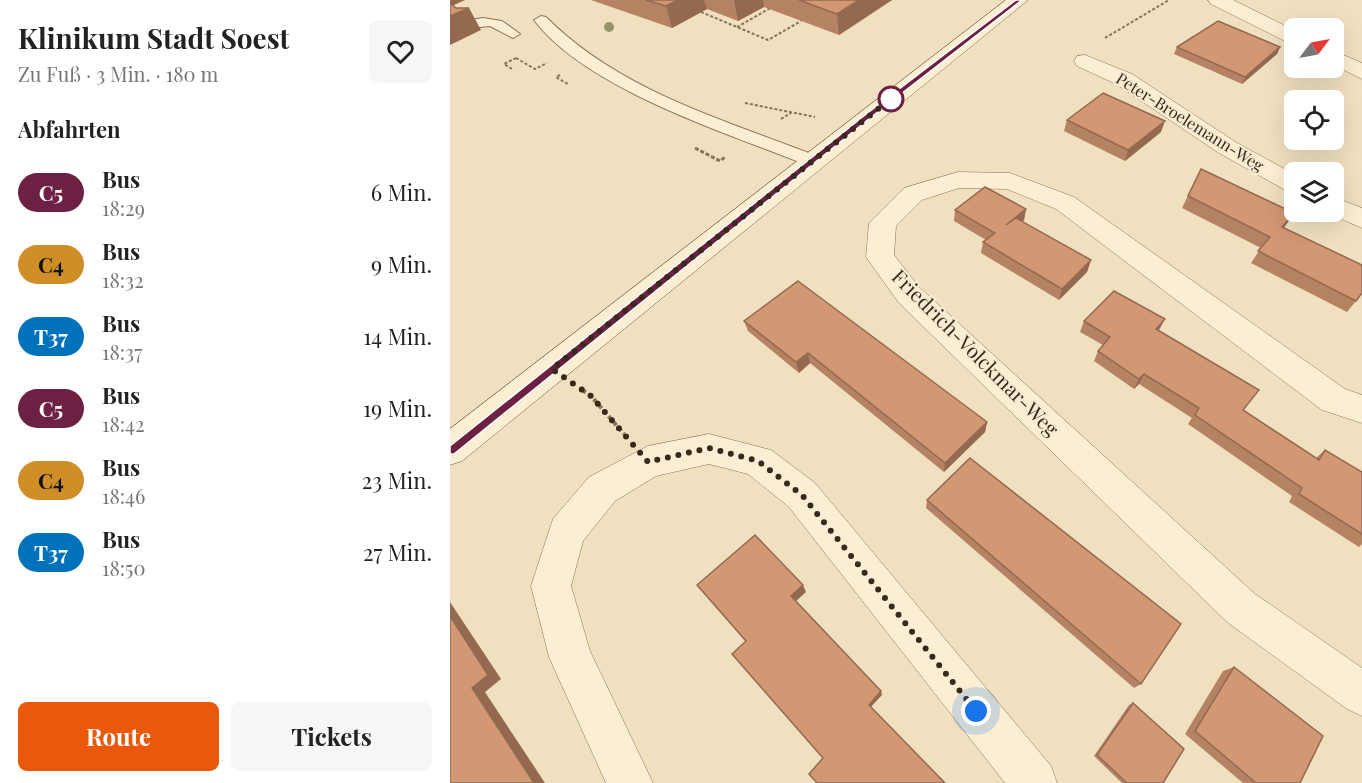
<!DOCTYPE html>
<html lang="de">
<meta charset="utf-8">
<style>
body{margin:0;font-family:"Playfair Display",serif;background:#f6f6f6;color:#222;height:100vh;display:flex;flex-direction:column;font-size:22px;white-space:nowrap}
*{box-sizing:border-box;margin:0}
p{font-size:20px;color:#767676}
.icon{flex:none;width:33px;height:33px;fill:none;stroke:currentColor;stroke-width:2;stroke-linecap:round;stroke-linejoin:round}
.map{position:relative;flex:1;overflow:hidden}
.side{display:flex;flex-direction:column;background:#fff;width:450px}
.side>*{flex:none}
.badge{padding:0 12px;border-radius:20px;font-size:21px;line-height:39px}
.needle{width:39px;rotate:58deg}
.buttons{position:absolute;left:834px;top:18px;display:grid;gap:12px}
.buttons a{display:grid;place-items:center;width:60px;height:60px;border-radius:9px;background:#fff;box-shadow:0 6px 24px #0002;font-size:30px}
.you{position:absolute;width:30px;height:30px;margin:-15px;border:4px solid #fff;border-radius:50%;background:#1a73e8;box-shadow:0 0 0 9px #1a73e833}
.map>.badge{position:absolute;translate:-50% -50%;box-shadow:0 0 0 3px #fff}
h2{padding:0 18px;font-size:22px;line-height:54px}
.round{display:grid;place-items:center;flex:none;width:63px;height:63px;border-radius:9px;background:#f6f6f6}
.summary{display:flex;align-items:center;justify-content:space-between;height:102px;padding:0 18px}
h1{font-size:28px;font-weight:700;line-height:45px}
.primary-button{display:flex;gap:12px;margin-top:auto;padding:12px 18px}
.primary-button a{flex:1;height:69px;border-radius:9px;background:#ea580c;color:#fff;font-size:24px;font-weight:700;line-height:69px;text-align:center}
.primary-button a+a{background:#f6f6f6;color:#222}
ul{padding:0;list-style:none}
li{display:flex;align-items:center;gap:18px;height:72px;padding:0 18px}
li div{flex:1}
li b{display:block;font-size:22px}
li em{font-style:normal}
li .badge{min-width:66px;font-weight:700;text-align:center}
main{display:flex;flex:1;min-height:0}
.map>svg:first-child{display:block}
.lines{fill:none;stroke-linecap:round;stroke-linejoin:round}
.lane-casing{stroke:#8b7156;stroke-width:2}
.street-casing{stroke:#8b7156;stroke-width:1}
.secondary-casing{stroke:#6d523a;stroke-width:1}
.path-far2{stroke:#8b7156;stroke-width:2;stroke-dasharray:3 2;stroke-linecap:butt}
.path-far1{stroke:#8b7156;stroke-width:3;stroke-dasharray:4 2;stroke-linecap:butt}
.path{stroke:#8b7156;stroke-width:4;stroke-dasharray:4.5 3;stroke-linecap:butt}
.lane{fill:#fbeed3;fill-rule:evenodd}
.street{fill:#fbeed3;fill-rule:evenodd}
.secondary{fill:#fbeed3;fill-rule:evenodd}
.tree{fill:#969569}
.wall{fill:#b58263}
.shaded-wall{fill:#936a50}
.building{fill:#d29773;stroke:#936a50;stroke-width:1.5}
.line{fill:#6c2142;stroke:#fff;stroke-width:1.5}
.walk{stroke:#39291c;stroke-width:6;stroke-dasharray:0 10.8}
.stop-dot{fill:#fff;stroke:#6c2142;stroke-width:3}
.labels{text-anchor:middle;stroke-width:4.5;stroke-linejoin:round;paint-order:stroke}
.far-street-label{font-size:16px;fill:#39291c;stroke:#f8ebd0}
.street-label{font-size:20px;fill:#39291c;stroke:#f8ebd0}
</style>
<main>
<section class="side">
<div class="summary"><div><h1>Klinikum Stadt Soest</h1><p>Zu Fuß · 3 Min. · 180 m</p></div><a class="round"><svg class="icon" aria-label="heart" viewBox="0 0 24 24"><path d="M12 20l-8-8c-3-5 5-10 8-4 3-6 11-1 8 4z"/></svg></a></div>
<h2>Abfahrten</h2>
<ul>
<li><span class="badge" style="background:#6c2142;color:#fff">C5</span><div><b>Bus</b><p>18:29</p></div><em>6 Min.</em></li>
<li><span class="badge" style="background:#d08e29;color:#111">C4</span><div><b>Bus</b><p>18:32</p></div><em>9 Min.</em></li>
<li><span class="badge" style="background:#0072bc;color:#fff">T37</span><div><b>Bus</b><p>18:37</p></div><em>14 Min.</em></li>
<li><span class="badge" style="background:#6c2142;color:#fff">C5</span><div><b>Bus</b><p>18:42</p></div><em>19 Min.</em></li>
<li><span class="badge" style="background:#d08e29;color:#111">C4</span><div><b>Bus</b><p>18:46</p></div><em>23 Min.</em></li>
<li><span class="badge" style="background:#0072bc;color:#fff">T37</span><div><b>Bus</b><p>18:50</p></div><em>27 Min.</em></li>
</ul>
<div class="primary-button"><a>Route</a><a>Tickets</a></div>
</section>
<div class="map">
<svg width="912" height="783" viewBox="0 0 912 783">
<rect width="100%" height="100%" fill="#f1e0c0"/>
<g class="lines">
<g class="lane-casing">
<g id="lane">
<path d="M 91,16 L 96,17 C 169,91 275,120 369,157 L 371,161 L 369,165 L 357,165 C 277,133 136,89 84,20 Z"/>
<polygon points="33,18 52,21 70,34 63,38 40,26 20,28 13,24 15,21"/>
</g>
</g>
<g class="street-casing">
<g id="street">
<polygon points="758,0 783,0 844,30 844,44 837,42 761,4"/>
<polygon points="884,51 912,63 912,79 884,65"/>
<polygon points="635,55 682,74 787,143 844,174 844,192 835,190 769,153 666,84 627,66 624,61 627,56"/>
<polygon points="508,172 560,173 624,197 895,389 912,395 912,423 872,410 606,209 557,189 509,188 472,200 446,226 444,255 469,287 805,594 912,668 912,716 897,709 777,622 449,303 416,257 419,223 454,188"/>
<polygon points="884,197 912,208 912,228 875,212 884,212"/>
<polygon points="259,434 321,450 365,483 601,766 607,783 555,783 339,507 298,474 259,464 206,476 165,501 133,541 121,586 140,651 203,783 156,783 99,657 81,586 103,519 139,477 198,446"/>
</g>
</g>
<g class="secondary-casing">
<polygon id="secondary" points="556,0 578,0 12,461 0,465 0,429"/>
</g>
<g class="path-far2">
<polyline points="251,12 318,40 351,21"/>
<polyline points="287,27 324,6"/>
<polyline points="655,38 719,0"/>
<polyline points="66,58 85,69 97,63"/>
<polyline points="62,69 54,64 66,58"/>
<polyline points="110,75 106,77 118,84"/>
<polyline points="295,103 365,117"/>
<polyline points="331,119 341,113"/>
</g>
<polyline class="path-far1" points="245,148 270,161 275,157"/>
<polyline class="path" points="132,390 141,396 174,434"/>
<use href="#lane" class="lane"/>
<use href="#street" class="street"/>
<use href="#secondary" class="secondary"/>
</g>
<circle class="tree" cx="159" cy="27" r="5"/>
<g class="wall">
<polygon points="141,0 442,0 389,35 314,7 288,21 257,9 222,28"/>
<polygon points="727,47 830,47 827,54 792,84 724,54"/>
<polygon points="617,120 711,132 675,161 614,131"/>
<polygon points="751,169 844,213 834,227 906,301 897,312 801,263 811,248 732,208"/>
<polygon points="576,209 574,220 572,222 641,260 637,272 609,300 531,253 533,242 536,240 504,221 505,210"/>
<polygon points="294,321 537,422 535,432 494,472 360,363 349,373 298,331"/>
<polygon points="634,321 709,330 793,410 866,458 875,450 912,472 912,544 909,547 839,502 842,496 738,424 742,418 689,384 684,389 644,361 648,351 653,345 630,332"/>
<polygon points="477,500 691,684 684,688 476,508"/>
<polygon points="784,667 850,783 793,783 735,734 773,671"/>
<polygon points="683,703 713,783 672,783 644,756 679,705"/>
</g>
<g class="shaded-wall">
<polygon points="0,0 15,0 4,5 8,13 19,8 31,30 0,45"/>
<polygon points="228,0 254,0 257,9 222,28 216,6"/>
<polygon points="284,0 313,0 314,7 288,21"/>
<polygon points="409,0 442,0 389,35 387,14"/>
<polygon points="830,47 827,54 792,84 795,77"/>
<polygon points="715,121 711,132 675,161 678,150"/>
<polygon points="576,209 574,220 554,237 556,225"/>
<polygon points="844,213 836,225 825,238 832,227"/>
<polygon points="641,260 637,272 609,300 612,289"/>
<polygon points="715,319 709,330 701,339 706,329"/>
<polygon points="358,353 360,363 349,373 346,362"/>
<polygon points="694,374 689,384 684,389 689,379"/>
<polygon points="537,422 535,432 494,472 495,463"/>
<polygon points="353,585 356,592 345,602 341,596"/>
<polygon points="0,602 51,679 35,692 95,783 84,783 22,688 0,616"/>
<polygon points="431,691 432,695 420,708 419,705"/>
</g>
<g class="building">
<polygon points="196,0 228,0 216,6"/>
<polygon points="349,0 409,0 387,14"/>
<polygon points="0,3 6,8 19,8 0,16"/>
<polygon points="768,21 830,47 795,77 727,47"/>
<polygon points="653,93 715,121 678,150 617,120"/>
<polygon points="751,169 844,213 832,227 912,265 912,293 906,301 808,251 820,237 738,196"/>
<polygon points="535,187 576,209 556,225 566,218 641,260 612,289 533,242 545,233 505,210"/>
<polygon points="348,281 537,422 495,463 358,353 346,362 294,321"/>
<polygon points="664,291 715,319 706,329 809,390 793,410 869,460 875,450 912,472 912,534 849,494 852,488 745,415 749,408 694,374 689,379 648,351 660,337 634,321"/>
<polygon points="520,458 731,624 691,684 477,500"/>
<polygon points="305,535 353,585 341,596 431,691 419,705 495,783 367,783 359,774 373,758 282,654 296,641 247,585"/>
<polygon points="0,616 38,675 22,688 84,783 0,783"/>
<polygon points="784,667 873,736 850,783 806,783 745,731"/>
<polygon points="683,703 734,749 713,783 677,783 647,755"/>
</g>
<polygon class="line" points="566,0 572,0 420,118 4,454 0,454 0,446 415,115"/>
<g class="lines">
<polyline class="walk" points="441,99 443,97 102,369 141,396 198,462 259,448 308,461 352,495 526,711"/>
</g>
<circle class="stop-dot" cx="441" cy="99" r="12"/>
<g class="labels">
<g class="far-street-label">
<text transform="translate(740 122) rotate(32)" y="6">Peter-Broelemann-Weg</text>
</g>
<g class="street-label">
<text transform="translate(525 353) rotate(45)" y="7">Friedrich-Volckmar-Weg</text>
</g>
</g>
</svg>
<div class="buttons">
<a><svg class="needle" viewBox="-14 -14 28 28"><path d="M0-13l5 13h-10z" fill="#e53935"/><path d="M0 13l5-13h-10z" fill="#767676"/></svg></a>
<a><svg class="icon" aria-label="locate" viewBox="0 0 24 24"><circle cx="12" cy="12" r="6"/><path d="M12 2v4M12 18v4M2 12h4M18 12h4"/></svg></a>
<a><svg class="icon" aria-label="layers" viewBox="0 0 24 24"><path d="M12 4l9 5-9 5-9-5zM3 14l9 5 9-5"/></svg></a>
</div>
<div class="you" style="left:526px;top:711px"></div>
</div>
</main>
